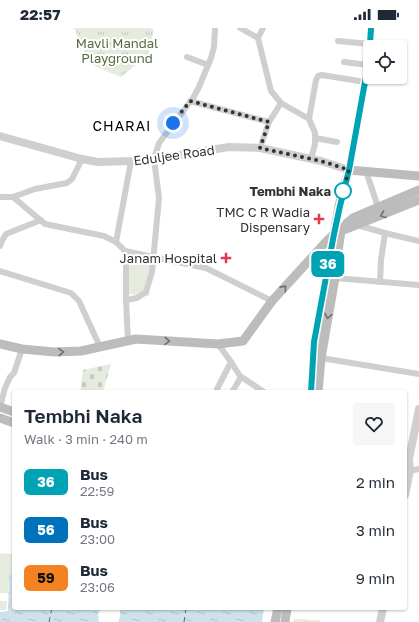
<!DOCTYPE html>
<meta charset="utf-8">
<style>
body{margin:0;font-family:"Golos Text",sans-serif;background:#f6f6f7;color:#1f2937;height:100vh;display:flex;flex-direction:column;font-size:15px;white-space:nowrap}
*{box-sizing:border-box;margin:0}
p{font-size:13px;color:#747a83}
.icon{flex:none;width:22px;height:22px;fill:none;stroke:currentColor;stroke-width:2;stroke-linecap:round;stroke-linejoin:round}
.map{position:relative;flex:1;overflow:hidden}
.side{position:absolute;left:12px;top:362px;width:395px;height:220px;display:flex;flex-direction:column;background:#fff;border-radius:4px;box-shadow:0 1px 3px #0004}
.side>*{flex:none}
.badge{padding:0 8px;border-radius:6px;font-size:14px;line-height:26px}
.tools{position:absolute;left:363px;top:12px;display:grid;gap:8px}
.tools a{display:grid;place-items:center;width:44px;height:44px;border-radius:4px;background:#fff;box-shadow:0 1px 3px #0004;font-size:20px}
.you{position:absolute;width:20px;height:20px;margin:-10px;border:3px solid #fff;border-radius:50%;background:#1a73e8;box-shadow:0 0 0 6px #1a73e833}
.map>.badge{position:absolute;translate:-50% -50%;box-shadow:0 0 0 2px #fff}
.round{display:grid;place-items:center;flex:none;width:42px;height:42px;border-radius:4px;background:#f6f6f7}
.overview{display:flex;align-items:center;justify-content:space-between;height:68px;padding:0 12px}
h1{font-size:19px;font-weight:600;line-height:30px}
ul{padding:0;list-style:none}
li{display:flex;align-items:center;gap:12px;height:48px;padding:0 12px}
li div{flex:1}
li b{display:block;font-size:15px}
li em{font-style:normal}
li .badge{min-width:44px;font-weight:700;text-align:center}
.status{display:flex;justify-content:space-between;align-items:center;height:28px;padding:0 20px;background:#fff;direction:ltr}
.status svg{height:11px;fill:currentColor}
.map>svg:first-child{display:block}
.grass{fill:url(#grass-tufts)}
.cemetery{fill:url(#cemetery-stones)}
.garden{fill:#e5ebde}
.water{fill:url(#water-ripples)}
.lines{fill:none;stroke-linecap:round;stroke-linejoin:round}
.ferry{stroke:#427392;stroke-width:1;stroke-dasharray:5 4;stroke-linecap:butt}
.minor{stroke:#cfcfcf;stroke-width:6}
.tertiary{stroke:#cfcfcf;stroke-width:8}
.secondary{stroke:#bcbcbc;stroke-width:9}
.oneway{stroke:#707070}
.line-casing{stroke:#fff;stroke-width:9}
.line{stroke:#00a3b4;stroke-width:6}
.walk{stroke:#323232;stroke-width:4;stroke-dasharray:0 7.2}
.stop-dot{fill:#fff;stroke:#00a3b4;stroke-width:2}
.poi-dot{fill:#df3e49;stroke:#fff;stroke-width:1.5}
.labels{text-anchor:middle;stroke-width:4;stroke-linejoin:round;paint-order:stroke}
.park-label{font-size:13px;fill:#556d40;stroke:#fff}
.street-label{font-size:13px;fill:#323232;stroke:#fff}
.stop-label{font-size:13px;font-weight:bold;fill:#323232;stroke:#fff;text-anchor:end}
.poi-label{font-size:13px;fill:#323232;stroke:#fff;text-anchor:end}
.neighbourhood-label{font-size:14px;letter-spacing:1px;fill:#000;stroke:#fff}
</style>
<div class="status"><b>22:57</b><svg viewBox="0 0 49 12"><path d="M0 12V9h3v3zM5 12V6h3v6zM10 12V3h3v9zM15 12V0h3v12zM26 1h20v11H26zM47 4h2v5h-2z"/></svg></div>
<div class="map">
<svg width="419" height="594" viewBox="0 0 419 594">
<defs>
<pattern id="grass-tufts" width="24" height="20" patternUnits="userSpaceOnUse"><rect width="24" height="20" fill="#e5ebde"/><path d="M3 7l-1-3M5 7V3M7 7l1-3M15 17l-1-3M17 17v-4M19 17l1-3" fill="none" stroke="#c5cabf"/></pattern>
<pattern id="cemetery-stones" width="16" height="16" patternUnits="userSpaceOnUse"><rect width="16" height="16" fill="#e5ebde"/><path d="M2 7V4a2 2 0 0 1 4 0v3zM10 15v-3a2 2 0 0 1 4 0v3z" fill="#c5cabf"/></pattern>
<pattern id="water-ripples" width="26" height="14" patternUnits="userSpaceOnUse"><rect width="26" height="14" fill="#cfe1ec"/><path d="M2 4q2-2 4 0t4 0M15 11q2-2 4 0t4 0" fill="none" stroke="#b2c2cb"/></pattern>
</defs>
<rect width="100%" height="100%" fill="#fff"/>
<g class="grass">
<polygon points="74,0 151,0 154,2 148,27 121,49 90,36"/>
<polygon points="0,573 7,573 6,582 0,582"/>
<polygon points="294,591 320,592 320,594 293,594"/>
</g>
<polygon class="cemetery" points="111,336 103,364 80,364 83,342"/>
<g class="garden">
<polygon points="128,226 151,230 149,268 129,266"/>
<polygon points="0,525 14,526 14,543 9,547 8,565 0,565"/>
</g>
<g class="water">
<polygon points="14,543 14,580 101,580 98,586 99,594 0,594 0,584 8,583 9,547"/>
<polygon points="120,580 264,580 262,594 118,594 120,589"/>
</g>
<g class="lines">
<g class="ferry">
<polyline points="49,594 52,580"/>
<polyline points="184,594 186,580"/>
</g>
<g class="minor">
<polyline points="240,0 258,10"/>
<polyline points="258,10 271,63 281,75 309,91"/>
<polyline points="258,10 263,0"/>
<polyline points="338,13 370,16"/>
<polyline points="187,29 208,37"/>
<polyline points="344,34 368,37"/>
<polyline points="190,73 269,94"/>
<polyline points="315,110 337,114"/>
<polyline points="260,120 269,94 281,75"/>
<polyline points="311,131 315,116 315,105 309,91 316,52 318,48 322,47 365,54"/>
<polyline points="366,143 378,179"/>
<polyline points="0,169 13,169 35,161 67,155 72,151 82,131"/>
<polyline points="13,169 45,196 104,208 116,214 125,223 206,240 272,273"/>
<polyline points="357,197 385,205"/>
<polyline points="116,214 131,133"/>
<polyline points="0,218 2,213 6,206 41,192"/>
<polyline points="125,223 126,239 126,272 128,313"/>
<polyline points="0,243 71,265 79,273 100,319"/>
<polyline points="335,250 419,257"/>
<polyline points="380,254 381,232 385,205 419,213"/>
<polyline points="126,272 137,270 146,264 152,244 159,170 154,131 159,115 193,70 199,59 211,30 214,19 215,0"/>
<polyline points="218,316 231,334 240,348 264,364"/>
<polyline points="321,330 419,346"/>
<polyline points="217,361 231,334"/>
<polyline points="232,364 241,349"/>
<polyline points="0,379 5,360 10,349 14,345 22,321"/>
<polyline points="410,443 419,441"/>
</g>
<g class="tertiary">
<polyline points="0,108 82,131 98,134 131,133 154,131 229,119 260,120 321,133 349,142 369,32 371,0"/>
<polyline points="405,467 410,443 409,431 419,381"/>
<polyline points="380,594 383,580"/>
</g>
<g class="secondary">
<polyline points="341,203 347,195 353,190 419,162"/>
<polyline points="0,316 22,321 54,324 81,323 136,311 218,316 243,313 272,273 324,216 334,206"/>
<polyline points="311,364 315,314 334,206 339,178 349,142 419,148"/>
<polyline points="318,364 321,330 335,250 338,223 341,203 419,172"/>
<polyline points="0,379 14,384"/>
<polyline points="0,390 14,395"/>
<polyline points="275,594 278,580"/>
<polyline points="285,594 287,580"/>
</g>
</g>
<defs><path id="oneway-chevron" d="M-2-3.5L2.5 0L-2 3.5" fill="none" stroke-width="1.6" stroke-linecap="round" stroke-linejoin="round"/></defs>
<g class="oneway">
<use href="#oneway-chevron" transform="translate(383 187) rotate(158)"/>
<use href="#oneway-chevron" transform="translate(284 260) rotate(-48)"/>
<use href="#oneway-chevron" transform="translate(328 288) rotate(101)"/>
<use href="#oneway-chevron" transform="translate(167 313) rotate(3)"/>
<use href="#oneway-chevron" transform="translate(61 324) rotate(-2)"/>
</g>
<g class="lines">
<g class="line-casing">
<polyline id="line" points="311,364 314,314 334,206 340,178 349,142 369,32 371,0"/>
</g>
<use href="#line" class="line"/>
<polyline class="walk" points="173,95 190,73 269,94 260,120 321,133 349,142 343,163"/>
</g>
<circle class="stop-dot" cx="343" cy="163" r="8"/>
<g class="poi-dot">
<path d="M317 185h4v4h4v4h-4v4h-4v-4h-4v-4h4z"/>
<path d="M224 224h4v4h4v4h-4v4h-4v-4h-4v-4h4z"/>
</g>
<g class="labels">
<g class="park-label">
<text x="117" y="20">Mavli Mandal<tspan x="117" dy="15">Playground</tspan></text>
</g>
<g class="street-label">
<text transform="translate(174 127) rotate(-8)" y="5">Eduljee Road</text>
</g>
<g class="stop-label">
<text x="331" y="168">Tembhi Naka</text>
</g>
<g class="poi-label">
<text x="310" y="189">TMC C R Wadia<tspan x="310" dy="15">Dispensary</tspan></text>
<text x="217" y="235">Janam Hospital</text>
</g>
<g class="neighbourhood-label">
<text x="122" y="103">CHARAI</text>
</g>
</g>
</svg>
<div class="tools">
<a><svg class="icon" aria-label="locate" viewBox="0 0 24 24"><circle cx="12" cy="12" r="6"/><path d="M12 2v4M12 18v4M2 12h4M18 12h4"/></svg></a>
</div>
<div class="you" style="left:173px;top:95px"></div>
<b class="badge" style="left:328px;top:236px;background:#00a3b4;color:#fff">36</b>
<section class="side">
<div class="overview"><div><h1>Tembhi Naka</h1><p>Walk · 3 min · 240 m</p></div><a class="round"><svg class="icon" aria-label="heart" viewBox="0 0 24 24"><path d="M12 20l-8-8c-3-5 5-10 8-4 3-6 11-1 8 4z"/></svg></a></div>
<ul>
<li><span class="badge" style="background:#00a3b4;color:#fff">36</span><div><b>Bus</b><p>22:59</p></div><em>2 min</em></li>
<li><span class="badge" style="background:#0072bc;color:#fff">56</span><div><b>Bus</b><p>23:00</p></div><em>3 min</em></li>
<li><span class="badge" style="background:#f58220;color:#111">59</span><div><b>Bus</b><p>23:06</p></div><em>9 min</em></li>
</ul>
</section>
</div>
